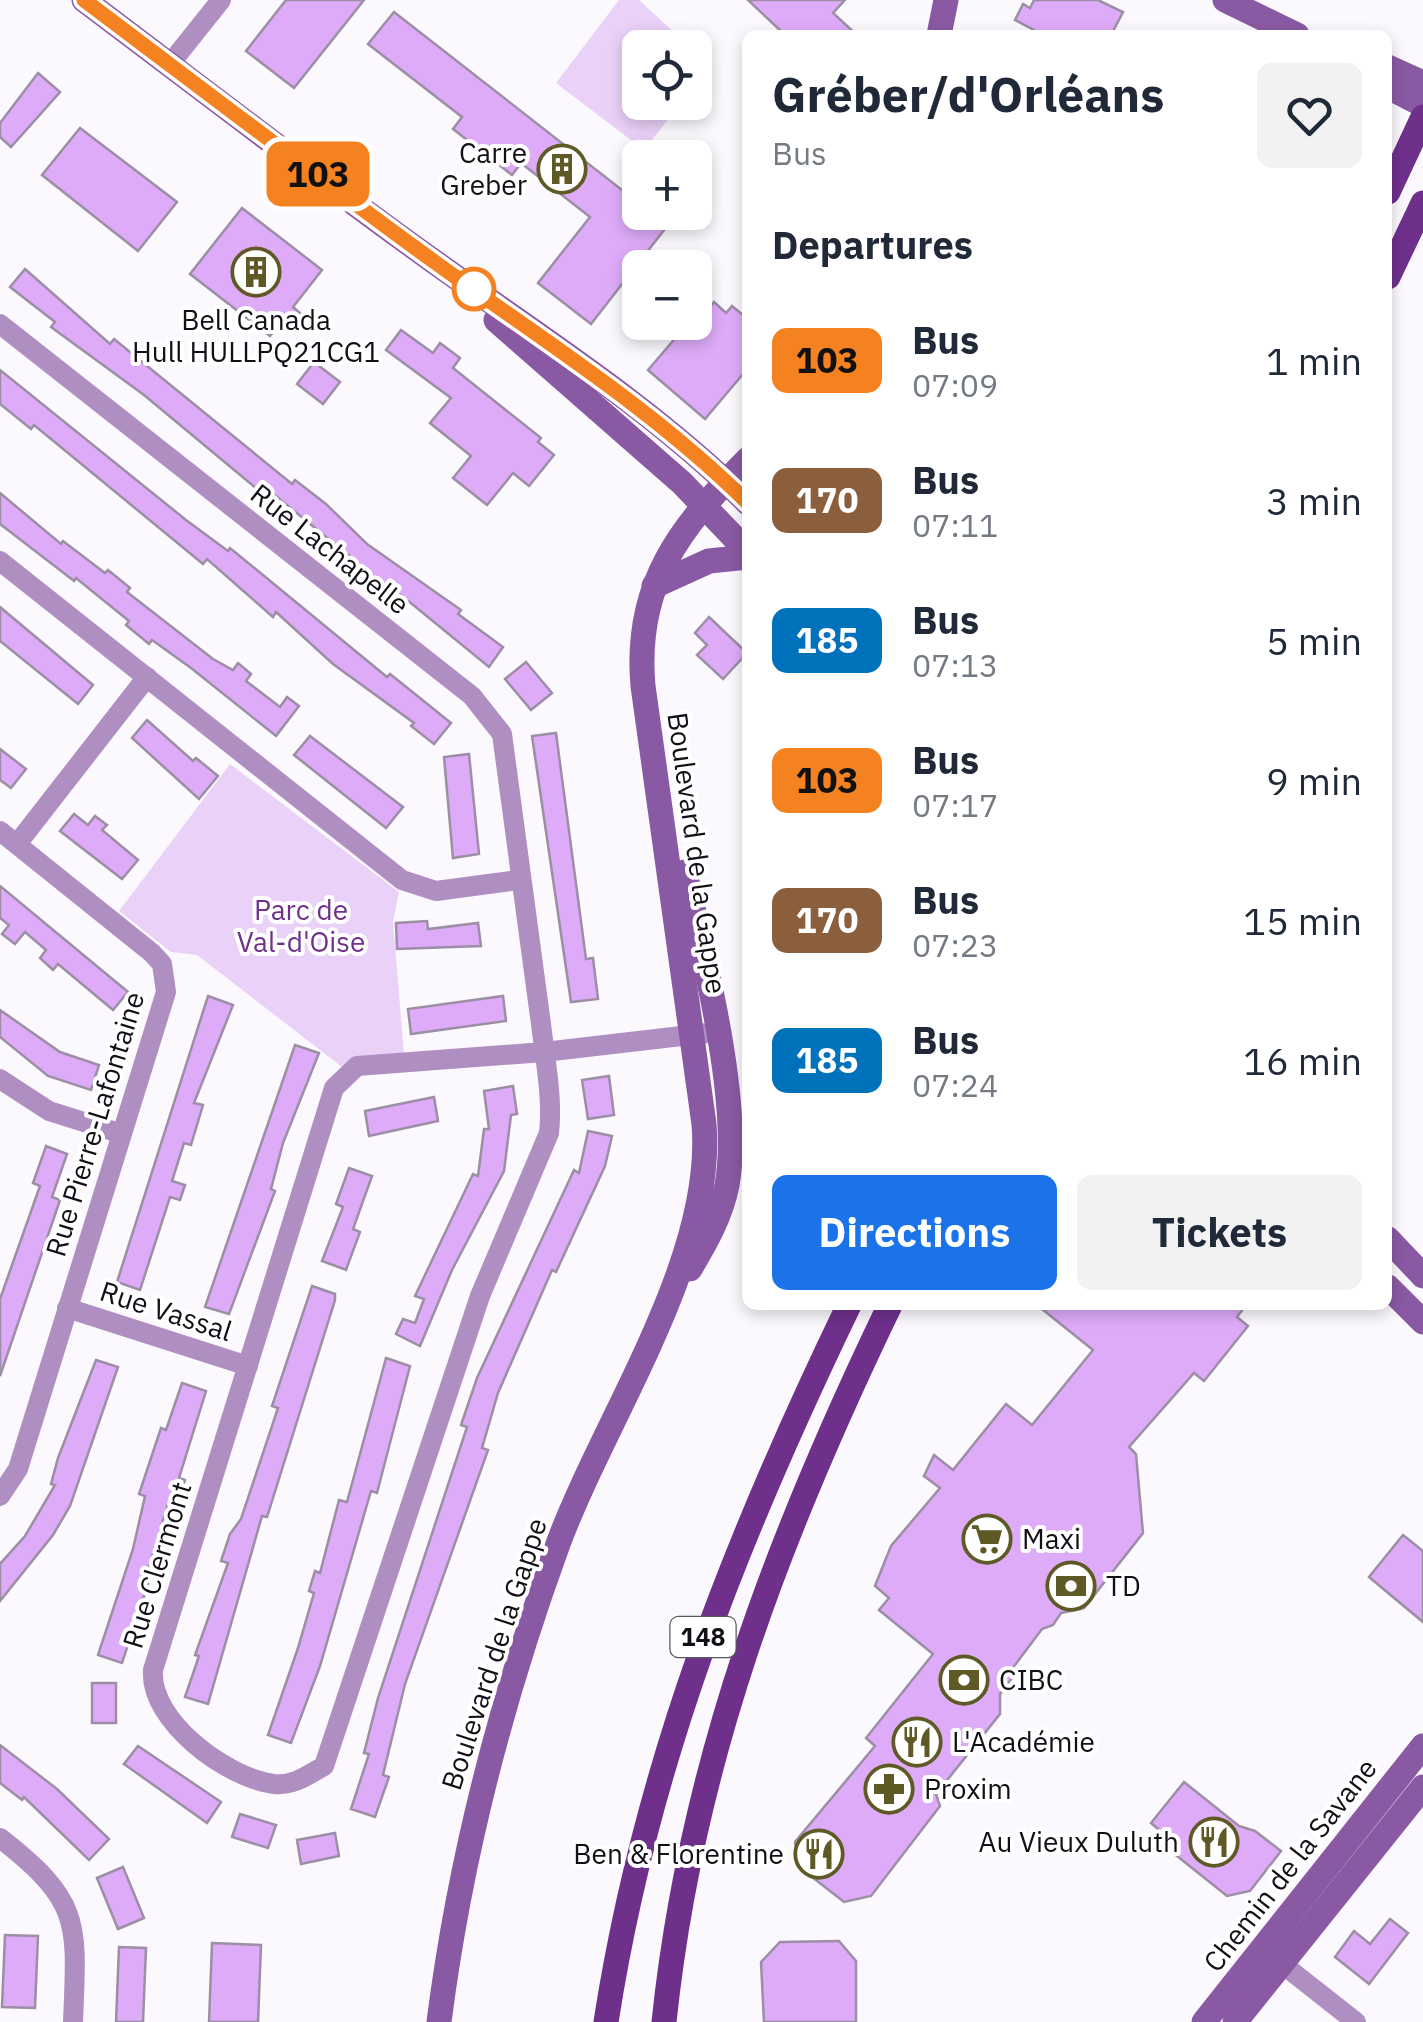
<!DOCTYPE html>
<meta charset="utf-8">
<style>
body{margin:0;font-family:"IBM Plex Sans",sans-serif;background:#f2f2f3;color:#1f2937;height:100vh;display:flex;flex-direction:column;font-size:38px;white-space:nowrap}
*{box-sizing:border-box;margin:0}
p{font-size:32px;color:#747a83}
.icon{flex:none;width:55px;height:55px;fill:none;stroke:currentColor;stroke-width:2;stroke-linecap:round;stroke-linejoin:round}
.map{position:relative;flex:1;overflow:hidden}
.details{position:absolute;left:742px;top:30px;width:650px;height:1280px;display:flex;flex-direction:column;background:#fff;border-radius:15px;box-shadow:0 5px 15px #0003}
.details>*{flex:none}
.badge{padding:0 20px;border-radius:15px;font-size:35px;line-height:65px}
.tools{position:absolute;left:622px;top:30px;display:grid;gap:20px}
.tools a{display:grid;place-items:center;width:90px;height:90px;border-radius:15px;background:#fff;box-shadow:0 5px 15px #0003;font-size:50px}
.map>.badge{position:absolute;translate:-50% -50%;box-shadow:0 0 0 5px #fff}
h2{padding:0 30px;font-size:38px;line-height:90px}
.round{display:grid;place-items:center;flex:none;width:105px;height:105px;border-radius:15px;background:#f2f2f3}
.summary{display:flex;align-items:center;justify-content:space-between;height:170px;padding:0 30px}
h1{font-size:48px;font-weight:800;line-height:75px}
.button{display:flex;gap:20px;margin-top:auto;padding:20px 30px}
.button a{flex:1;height:115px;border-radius:15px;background:#1a73e8;color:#fff;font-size:40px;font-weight:800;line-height:115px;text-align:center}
.button a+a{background:#f2f2f3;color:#1f2937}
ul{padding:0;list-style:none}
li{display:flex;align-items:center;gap:30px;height:140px;padding:0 30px}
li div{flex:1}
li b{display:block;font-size:38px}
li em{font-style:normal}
li .badge{min-width:110px;font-weight:700;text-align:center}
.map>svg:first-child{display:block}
.green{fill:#ead1f8}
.building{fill:#deabf9;stroke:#9c8ea4;stroke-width:2.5}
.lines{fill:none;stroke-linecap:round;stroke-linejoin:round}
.street{stroke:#af8ec1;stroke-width:20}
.secondary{stroke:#8a59a3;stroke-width:25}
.primary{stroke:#6f308c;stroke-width:25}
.line-casing{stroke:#fff;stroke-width:22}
.line{stroke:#f58220;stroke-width:15}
.stop-dot{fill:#fff;stroke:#f58220;stroke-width:5}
.labels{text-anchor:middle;stroke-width:8;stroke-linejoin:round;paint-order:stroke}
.shield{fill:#fff;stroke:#5a575d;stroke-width:2.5}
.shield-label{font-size:25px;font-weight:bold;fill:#140f17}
.poi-label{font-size:28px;fill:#140f17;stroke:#fff;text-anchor:start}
.street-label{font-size:28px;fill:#140f17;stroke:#fff}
.park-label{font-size:28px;fill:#6f318b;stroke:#fff}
</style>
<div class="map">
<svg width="1423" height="2022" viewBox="0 0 1423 2022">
<rect width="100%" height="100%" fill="#fcf9fe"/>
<g class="green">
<polygon points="619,0 639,0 690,47 640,48 640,102 681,103 644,150 556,83"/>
<polygon points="230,764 399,892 393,921 404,1055 342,1067 197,955 171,952 119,911"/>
</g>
<g class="building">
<polygon points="286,0 364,0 294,88 246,51"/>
<polygon points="748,0 845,0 833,13 857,35 785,35"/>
<polygon points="1034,0 1098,0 1123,12 1111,35 1031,35 1034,30 1015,20 1023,4 1030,8"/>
<polygon points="394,12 640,204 640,212 651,212 668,225 591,324 538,283 590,217 521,163 512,175 453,129 462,117 368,44"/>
<polygon points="38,73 60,92 11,147 0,137 0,123"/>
<polygon points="80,128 177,202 138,251 42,175"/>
<polygon points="242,208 322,270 293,307 300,313 288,329 281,322 270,336 190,274"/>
<polygon points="25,269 110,344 114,339 292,484 295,480 326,504 367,544 461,610 458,614 503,647 489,667 401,595 398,599 366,574 368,571 266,488 262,493 144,395 51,327 55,322 10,287"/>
<polygon points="714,302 726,313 732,306 748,319 748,368 705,419 648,370 684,328 695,337 695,325"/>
<polygon points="401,330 433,353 440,343 460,358 453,368 541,438 538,442 554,455 529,486 513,473 487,505 453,478 471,456 430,423 451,398 386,350"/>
<polygon points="314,362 340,382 323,404 297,384"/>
<polygon points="0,370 186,520 228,551 230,548 387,677 390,674 451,723 434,744 411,726 414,723 333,664 276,612 273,617 207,559 203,564 34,425 31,429 0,404"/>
<polygon points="0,493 61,544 63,541 105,573 108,570 130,588 127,592 213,659 233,670 238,663 251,674 246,681 280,707 287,697 299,706 276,736 191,668 152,640 149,644 126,625 129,621 76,578 74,581 0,524"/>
<polygon points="0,607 93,685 78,704 0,641"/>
<polygon points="709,617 747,653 723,679 697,655 707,645 695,633"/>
<polygon points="526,662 552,693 531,710 505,679"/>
<polygon points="147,720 193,761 196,758 218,776 199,799 132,738"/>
<polygon points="556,733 586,959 593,958 598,999 571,1002 532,736"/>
<polygon points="310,736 403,807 386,828 294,755"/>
<polygon points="0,749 26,769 11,788 0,780"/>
<polygon points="469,754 479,854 453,858 444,757"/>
<polygon points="74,814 88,825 95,816 107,825 102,830 138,860 122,879 60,831"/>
<polygon points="0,886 128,992 113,1010 58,964 53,970 40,958 46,950 25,932 15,944 2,934 9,925 0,918"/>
<polygon points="427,921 428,929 478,923 481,946 397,949 396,923"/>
<polygon points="208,996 233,1005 194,1103 203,1105 191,1145 184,1143 172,1181 185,1185 180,1200 170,1197 140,1290 117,1282"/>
<polygon points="503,996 506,1021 411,1034 408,1009"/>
<polygon points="0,1010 60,1052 99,1065 91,1090 48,1076 0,1037"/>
<polygon points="295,1045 319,1053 283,1143 271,1189 275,1191 229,1314 205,1307"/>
<polygon points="609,1076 614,1115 588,1119 582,1080"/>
<polygon points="513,1086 517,1114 511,1115 504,1171 452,1270 420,1346 396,1334 403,1319 415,1323 424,1299 415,1296 473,1174 478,1176 484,1129 489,1129 484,1091"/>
<polygon points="434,1097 438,1121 369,1136 365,1111"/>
<polygon points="588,1131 612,1136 605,1166 556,1272 552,1270 498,1393 482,1448 488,1450 405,1684 383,1775 389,1777 375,1817 351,1809 369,1754 364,1753 378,1698 467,1427 461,1425 477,1378 574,1170 579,1173"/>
<polygon points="46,1146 67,1154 52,1197 60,1200 0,1376 0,1299 40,1186 33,1183"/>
<polygon points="349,1168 372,1176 353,1229 360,1232 346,1270 322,1261 343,1207 336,1204"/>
<polygon points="312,1286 335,1294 335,1300 267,1517 262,1516 208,1704 185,1697 199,1656 195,1655 228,1563 221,1561 230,1534 241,1519 278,1408 272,1406"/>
<polygon points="1037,1305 1246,1305 1237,1317 1248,1326 1204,1381 1194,1373 1129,1447 1136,1454 1143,1533 1084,1608 1061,1613 1053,1625 1042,1629 1012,1669 1013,1677 1000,1694 1000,1714 936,1794 940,1806 871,1896 844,1902 798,1866 795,1842 875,1746 866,1738 933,1654 879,1610 889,1598 875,1586 891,1546 940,1488 924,1476 934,1455 953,1470 1006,1404 1032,1425 1093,1350"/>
<polygon points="386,1358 410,1366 377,1493 371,1491 320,1666 291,1743 268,1735 298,1648 314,1593 309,1591 315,1571 320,1573 339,1500 347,1502"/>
<polygon points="96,1360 118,1367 70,1506 53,1535 0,1601 0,1564 25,1536 55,1485 51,1484 58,1458"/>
<polygon points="182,1383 206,1391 179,1478 185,1480 176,1507 168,1504 148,1570 152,1572 122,1663 98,1655 133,1549 145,1496 139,1494 161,1428 166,1430"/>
<polygon points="1403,1535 1423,1551 1423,1622 1369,1577"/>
<rect x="92" y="1683" width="24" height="40"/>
<polygon points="0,1745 57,1789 109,1839 89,1860 24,1797 22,1800 0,1783"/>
<polygon points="138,1746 221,1802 207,1823 124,1764"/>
<polygon points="1184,1782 1239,1826 1255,1831 1281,1851 1250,1891 1227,1896 1152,1836 1158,1829 1151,1823"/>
<polygon points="240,1814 276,1825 268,1848 232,1837"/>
<polygon points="335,1833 339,1856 301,1864 297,1840"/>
<polygon points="123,1867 144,1918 118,1929 97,1878"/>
<polygon points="1390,1919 1408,1933 1369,1984 1335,1957 1354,1931 1370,1944"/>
<polygon points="5,1935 38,1936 35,2008 2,2007"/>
<polygon points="839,1941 856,1961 856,2022 764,2022 761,1962 780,1942"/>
<polygon points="212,1943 261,1945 258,2022 209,2022"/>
<polygon points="119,1947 146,1948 143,2022 116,2022"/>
</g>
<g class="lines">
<g class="street">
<polyline points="170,64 221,0"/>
<path d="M 0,324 L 472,696 L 502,734 L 541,1024 C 545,1059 553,1098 549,1133 L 480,1296 L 324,1766 C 308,1775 294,1786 274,1784 C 227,1778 149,1721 153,1670 L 334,1088 L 357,1066 L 544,1052 L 716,1032"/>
<polyline points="0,561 402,880 436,891 519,880"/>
<polyline points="0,831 152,953 162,964 166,992 18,1469 0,1496"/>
<polyline points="17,844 147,677"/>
<polyline points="0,1079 49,1111 119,1133"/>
<polyline points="67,1308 248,1366"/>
<path d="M 0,1838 C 82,1902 77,1922 73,2022"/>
<polyline points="1281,1963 1356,2022"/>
</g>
<g class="secondary">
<path d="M 84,0 C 201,88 317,178 436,263 C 544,340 653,409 748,503"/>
<polyline points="1225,0 1297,35"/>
<polyline points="939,35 946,0"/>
<polyline points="1388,67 1423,83"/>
<polyline points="1388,87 1423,105"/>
<polyline points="496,320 682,483 748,552"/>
<polyline points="654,586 709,561 748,557"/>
<path d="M 685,872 C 703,955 742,1103 727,1185 C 721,1216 706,1242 690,1269"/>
<polyline points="1388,1239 1423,1276"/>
<polyline points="1388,1287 1423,1322"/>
<path d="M 439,2022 C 460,1857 501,1700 558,1544 C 605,1417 715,1260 704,1124 L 643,686 C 634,585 679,528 748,459"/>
<polyline points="1204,2022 1423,1746"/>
<polyline points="1235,2022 1423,1787"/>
</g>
<g class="primary">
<polyline points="1388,192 1423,117"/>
<polyline points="1388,277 1423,203"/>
<path d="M 606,2022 C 646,1764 736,1539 849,1305"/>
<path d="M 664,2022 C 691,1763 778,1537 890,1305"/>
</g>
</g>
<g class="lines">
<g class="line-casing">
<path id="line" d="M 84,0 C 201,88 317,177 436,263 C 544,341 653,409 748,503"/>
</g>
<use href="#line" class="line"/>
</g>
<defs>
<g id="building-ring" transform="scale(2.5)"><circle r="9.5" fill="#fff" stroke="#5e5925" stroke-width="1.5"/><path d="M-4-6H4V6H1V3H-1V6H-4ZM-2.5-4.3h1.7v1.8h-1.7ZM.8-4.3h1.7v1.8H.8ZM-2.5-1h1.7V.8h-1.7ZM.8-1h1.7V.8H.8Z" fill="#5e5925"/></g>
<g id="supermarket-ring" transform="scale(2.5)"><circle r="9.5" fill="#fff" stroke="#5e5925" stroke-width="1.5"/><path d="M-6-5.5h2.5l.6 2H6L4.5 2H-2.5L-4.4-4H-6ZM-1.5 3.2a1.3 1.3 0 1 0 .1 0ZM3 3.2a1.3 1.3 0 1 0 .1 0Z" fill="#5e5925"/></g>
<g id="bank-ring" transform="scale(2.5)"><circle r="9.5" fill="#fff" stroke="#5e5925" stroke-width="1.5"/><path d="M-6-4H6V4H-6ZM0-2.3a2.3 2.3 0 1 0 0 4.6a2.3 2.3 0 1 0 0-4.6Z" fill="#5e5925"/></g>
<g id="restaurant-ring" transform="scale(2.5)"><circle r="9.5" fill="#fff" stroke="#5e5925" stroke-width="1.5"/><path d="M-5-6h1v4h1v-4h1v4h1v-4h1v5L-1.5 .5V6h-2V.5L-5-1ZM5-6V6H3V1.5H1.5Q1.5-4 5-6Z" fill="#5e5925"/></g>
<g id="pharmacy-ring" transform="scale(2.5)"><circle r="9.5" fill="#fff" stroke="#5e5925" stroke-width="1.5"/><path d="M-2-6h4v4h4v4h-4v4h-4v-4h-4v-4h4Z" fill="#5e5925"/></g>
</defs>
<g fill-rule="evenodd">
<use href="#building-ring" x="562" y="169"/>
<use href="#building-ring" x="256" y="272"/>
<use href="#supermarket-ring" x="987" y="1539"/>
<use href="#bank-ring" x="1071" y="1586"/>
<use href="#bank-ring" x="964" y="1680"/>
<use href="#restaurant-ring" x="917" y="1742"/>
<use href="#pharmacy-ring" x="889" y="1789"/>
<use href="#restaurant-ring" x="1214" y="1842"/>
<use href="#restaurant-ring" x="819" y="1854"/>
</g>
<circle class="stop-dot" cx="474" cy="289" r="20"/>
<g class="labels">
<rect class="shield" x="670.5" y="1617" width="65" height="40" rx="8"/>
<g class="shield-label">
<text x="703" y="1646">148</text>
</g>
<g class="poi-label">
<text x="527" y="163" text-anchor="end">Carre<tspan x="527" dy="32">Greber</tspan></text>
<text x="256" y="330" text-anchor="middle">Bell Canada<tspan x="256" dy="32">Hull HULLPQ21CG1</tspan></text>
<text x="1022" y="1549">Maxi</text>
<text x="1106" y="1596">TD</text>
<text x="999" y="1690">CIBC</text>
<text x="952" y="1752">L'Académie</text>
<text x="924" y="1799">Proxim</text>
<text x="1179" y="1852" text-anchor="end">Au Vieux Duluth</text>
<text x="784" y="1864" text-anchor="end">Ben &amp; Florentine</text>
</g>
<g class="street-label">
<text transform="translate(330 549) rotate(38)" y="10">Rue Lachapelle</text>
<text transform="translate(697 853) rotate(82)" y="10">Boulevard de la Gappe</text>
<text transform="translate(95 1124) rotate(-73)" y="10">Rue Pierre-Lafontaine</text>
<text transform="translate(166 1311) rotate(18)" y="10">Rue Vassal</text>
<text transform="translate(157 1565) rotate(-73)" y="10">Rue Clermont</text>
<text transform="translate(494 1654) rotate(-72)" y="10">Boulevard de la Gappe</text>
<text transform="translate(1290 1865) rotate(-52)" y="10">Chemin de la Savane</text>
</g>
<g class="park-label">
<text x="301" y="920">Parc de<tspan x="301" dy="32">Val-d'Oise</tspan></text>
</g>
</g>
</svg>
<div class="tools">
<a><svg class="icon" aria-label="locate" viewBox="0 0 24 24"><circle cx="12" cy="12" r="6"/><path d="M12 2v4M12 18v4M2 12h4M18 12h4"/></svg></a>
<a>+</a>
<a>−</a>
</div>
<b class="badge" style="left:318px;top:174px;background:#f58220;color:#111">103</b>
<section class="details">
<div class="summary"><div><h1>Gréber/d'Orléans</h1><p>Bus</p></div><a class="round"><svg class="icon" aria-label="heart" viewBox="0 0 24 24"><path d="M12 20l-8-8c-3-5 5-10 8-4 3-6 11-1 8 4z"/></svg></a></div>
<h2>Departures</h2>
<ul>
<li><span class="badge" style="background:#f58220;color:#111">103</span><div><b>Bus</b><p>07:09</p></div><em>1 min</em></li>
<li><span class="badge" style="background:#8b5e3c;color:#fff">170</span><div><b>Bus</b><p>07:11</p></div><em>3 min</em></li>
<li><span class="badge" style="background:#0072bc;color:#fff">185</span><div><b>Bus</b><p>07:13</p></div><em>5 min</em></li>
<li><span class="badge" style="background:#f58220;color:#111">103</span><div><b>Bus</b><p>07:17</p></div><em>9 min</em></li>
<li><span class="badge" style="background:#8b5e3c;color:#fff">170</span><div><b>Bus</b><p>07:23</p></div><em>15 min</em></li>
<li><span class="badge" style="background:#0072bc;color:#fff">185</span><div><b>Bus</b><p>07:24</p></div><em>16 min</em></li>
</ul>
<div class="button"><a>Directions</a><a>Tickets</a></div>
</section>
</div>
